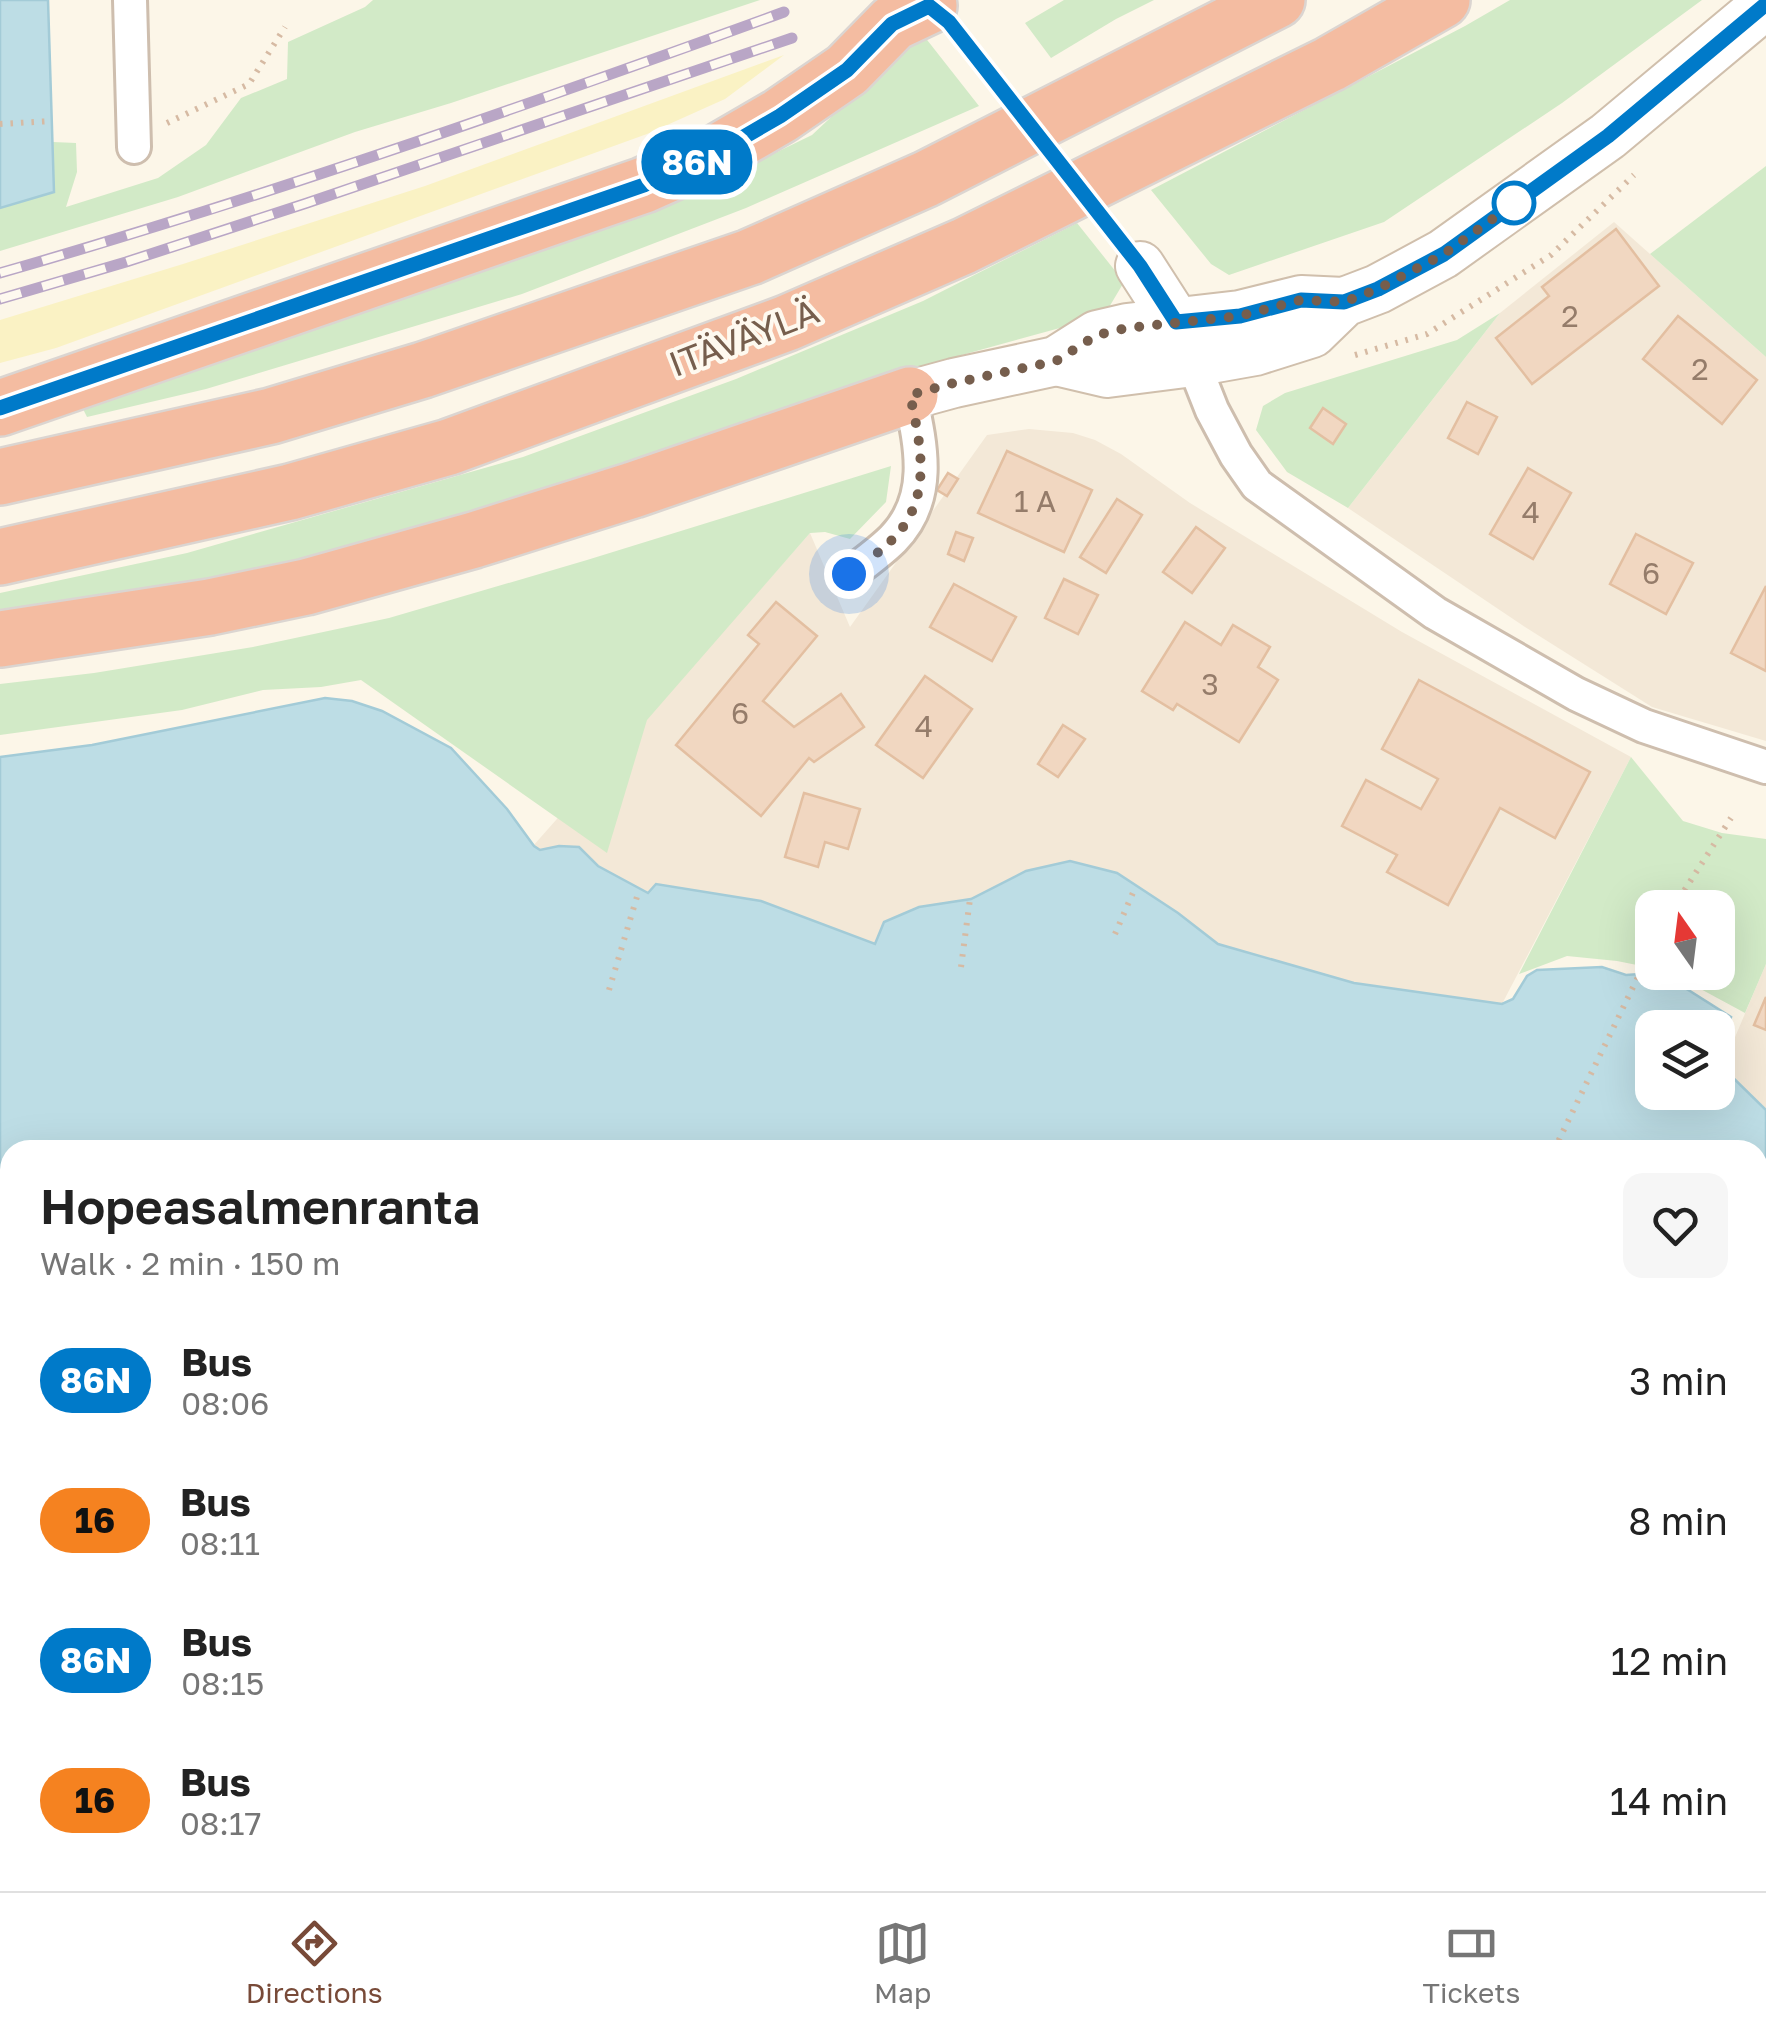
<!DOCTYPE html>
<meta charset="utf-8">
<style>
body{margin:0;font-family:"Golos Text",sans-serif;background:#f6f6f6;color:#222;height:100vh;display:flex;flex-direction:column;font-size:38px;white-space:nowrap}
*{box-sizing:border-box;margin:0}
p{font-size:32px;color:#767676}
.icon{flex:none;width:55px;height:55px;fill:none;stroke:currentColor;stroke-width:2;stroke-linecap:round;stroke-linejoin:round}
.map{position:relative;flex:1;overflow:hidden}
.drawer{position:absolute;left:0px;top:1140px;width:1768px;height:752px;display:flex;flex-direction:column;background:#fff;border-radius:30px 30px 0 0;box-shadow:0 10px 40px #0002}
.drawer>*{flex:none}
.badge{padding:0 20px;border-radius:32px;font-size:35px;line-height:65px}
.needle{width:65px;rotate:346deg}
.fabs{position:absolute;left:1635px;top:890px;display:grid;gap:20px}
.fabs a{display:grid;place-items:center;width:100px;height:100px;border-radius:20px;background:#fff;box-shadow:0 10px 40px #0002;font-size:50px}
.you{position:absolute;width:50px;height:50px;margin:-25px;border:8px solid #fff;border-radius:50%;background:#1a73e8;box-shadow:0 0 0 15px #1a73e833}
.map>.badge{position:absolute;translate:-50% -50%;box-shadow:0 0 0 5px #fff}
.round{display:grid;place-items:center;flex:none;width:105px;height:105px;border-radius:20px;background:#f6f6f6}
.head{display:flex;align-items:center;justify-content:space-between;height:170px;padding:0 40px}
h1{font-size:48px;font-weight:600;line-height:75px}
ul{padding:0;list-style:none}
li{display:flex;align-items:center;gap:30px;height:140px;padding:0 40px}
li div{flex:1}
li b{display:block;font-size:38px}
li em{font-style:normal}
li .badge{min-width:110px;font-weight:700;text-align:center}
.tabs{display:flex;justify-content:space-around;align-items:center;height:140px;border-top:2px solid #e0e0e0;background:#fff;font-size:28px;color:#767676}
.tabs a{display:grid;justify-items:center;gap:5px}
.tabs .selected{color:#784a38}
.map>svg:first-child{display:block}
.residential{fill:#f3e8d7}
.green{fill:#d2eac7}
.sand{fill:#faf2c4}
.water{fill:#bddde5;stroke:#a3cbd7;stroke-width:2.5;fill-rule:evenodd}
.building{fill:#f1d7c1;stroke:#e3bfa1;stroke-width:2.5}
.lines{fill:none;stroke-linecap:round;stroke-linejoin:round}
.street-casing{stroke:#cebeae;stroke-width:38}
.secondary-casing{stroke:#d0bfac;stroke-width:52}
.highway-casing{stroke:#dbd5d1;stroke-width:60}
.path{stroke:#d6baa3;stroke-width:6;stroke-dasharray:2.5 8;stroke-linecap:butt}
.street{stroke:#fff;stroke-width:32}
.secondary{stroke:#fff;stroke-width:48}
.highway{stroke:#f4bca1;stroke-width:55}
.rail-casing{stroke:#b9a6c6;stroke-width:11}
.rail{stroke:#fef9ef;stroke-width:8;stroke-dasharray:22;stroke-linecap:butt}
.line-casing{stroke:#fff;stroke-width:22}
.line{stroke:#007ac9;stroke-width:15}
.walk{stroke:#765e4d;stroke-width:10;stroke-dasharray:0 18}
.stop-dot{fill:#fff;stroke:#007ac9;stroke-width:5}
.labels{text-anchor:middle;stroke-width:8;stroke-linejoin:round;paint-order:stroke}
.number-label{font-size:30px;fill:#957c6a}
.street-label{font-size:35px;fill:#765e4d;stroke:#fef9ef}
</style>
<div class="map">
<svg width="1766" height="1891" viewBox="0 0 1766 1891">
<rect width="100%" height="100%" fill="#fcf6e8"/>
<g class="residential">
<polygon points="1614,222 1766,357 1766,741 1652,707 1525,627 1348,508 1500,313"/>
<polygon points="1029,429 1073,433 1095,440 1121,454 1190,503 1402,632 1631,757 1502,1004 1354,983 1218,944 1178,913 1117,873 1026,871 970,899 919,907 884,921 876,945 761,901 652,891 648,893 598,866 579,847 559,846 539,850 533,846 810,533 850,627 987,435"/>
<polygon points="1766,964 1766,1110 1722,1068"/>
</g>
<g class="green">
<polygon points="373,0 760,0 451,103 355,132 178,197 0,251 0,208 54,192 53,142 76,143 77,172 66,207 158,178 206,145 241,98 287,79 288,42 365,7"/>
<polygon points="1064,0 1154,0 1116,19 1051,58 1025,23"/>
<polygon points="1510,0 1702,0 1562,103 1384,222 1229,275 1211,264 1151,190 1465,26"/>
<polygon points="924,36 979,106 746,208 522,294 206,389 87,417 83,409 680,199 812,135 910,43"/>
<polygon points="1766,166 1766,357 1650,254"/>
<polygon points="1077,223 1124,282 1108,309 1089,320 922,366 693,448 266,574 0,621 0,593 187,553 523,457 736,379 923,301"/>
<polygon points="1500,313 1348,508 1287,472 1256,430 1263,406 1285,393 1457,340"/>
<polygon points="891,466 886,502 850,539 825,532 810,533 647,720 607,853 361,680 321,687 263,690 182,710 0,735 0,684 94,673 253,647 389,618 587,560"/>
<polygon points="1631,757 1683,821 1722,833 1766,839 1766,964 1745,1013 1671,973 1718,972 1718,908 1652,908 1652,968 1617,961 1567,956 1519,974"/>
</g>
<polygon class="sand" points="784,55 725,99 647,134 56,348 0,363 0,320 183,264 425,186"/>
<g class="water">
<polygon points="0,0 48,0 54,192 0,208"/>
<path d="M 325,698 L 352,701 L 382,711 L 451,748 L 507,809 L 534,846 L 540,850 L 559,846 L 579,847 L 598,866 L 648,893 L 656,884 L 761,901 L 875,944 L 884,922 L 919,907 L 971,899 L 1026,871 L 1070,861 L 1117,873 L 1178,913 L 1218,944 L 1354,983 L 1502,1004 L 1513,999 L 1527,976 L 1537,970 L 1602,967 L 1626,975 L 1640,974 L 1685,988 L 1731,1017 L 1718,1053 L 1718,1028 L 1652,1028 L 1652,1092 L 1718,1092 L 1718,1063 L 1766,1110 L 1766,1891 L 0,1891 L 0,757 L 92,745 ZM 10,1150 L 1758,1150 L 1758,1882 L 10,1882 Z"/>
</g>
<g class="building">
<polygon points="1616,229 1659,286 1532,384 1496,338 1549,296 1542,287"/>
<polygon points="1678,316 1757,380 1722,424 1643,359"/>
<polygon points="1467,402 1497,417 1478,454 1448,438"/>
<polygon points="1323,408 1346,424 1333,444 1310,428"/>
<polygon points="1007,451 1092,490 1064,552 978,513"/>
<polygon points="1528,468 1571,493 1533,559 1490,534"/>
<polygon points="948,473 958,479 947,496 937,490"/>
<polygon points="1117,499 1142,515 1106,573 1080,557"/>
<polygon points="1196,527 1225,548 1192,593 1163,572"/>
<polygon points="956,532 973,538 964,561 948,554"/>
<polygon points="1636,534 1693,563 1666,614 1610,584"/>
<polygon points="1064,579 1098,595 1078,634 1045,618"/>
<polygon points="954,584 1016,617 992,661 930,627"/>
<polygon points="1766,586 1766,671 1731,653"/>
<polygon points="776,602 817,636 763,701 794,727 841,694 864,727 814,762 809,758 761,816 676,745 759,644 748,635"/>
<polygon points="1185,622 1221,645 1233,625 1270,647 1258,667 1278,680 1239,742 1177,704 1173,710 1142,691"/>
<polygon points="925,676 972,709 923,778 876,745"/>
<polygon points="1419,680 1590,772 1555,838 1500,808 1448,905 1387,872 1397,855 1342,826 1366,780 1421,809 1438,779 1382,749"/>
<polygon points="1063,725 1085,739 1058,777 1038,764"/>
<polygon points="804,793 860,809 848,849 825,842 818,867 785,857"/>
<polygon points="1766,997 1766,1030 1754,1025"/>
</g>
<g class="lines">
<g class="street-casing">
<g id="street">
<polyline points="130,0 134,147"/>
<polyline points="1193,362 1212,410 1236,455 1257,485 1435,613 1576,694 1644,726 1766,767"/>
<path d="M 849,575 C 864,563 880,552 893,539 C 933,498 921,446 910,395"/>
</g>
</g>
<g class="secondary-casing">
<g id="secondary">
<polyline points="1140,266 1176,322 1187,349"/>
<polyline points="1056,361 1107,373 1193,362 1255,351 1312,333 1344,302 1378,289 1443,254 1608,136 1766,4"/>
<polyline points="910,395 954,383 1056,361 1097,335 1127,328 1240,315 1301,300 1344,302"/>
</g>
</g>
<g class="highway-casing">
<g id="highway">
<polyline points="0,408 644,185 718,152 780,116 847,70 893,23 929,6"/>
<polyline points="0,477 271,416 423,370 750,257 926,179 1277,0"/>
<polyline points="0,557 290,492 449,447 787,323 964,246 1330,64 1442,0"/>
<polyline points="0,639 210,607 306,587 474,540 633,490 910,395"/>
</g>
</g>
<g class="path">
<polyline points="167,123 249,84 285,27"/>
<polyline points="0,124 51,121"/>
<polyline points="1355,355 1427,334 1551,255 1634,175"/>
<polyline points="1673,908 1731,818"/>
<polyline points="1115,934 1135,888"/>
<polyline points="961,967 970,899"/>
<polyline points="609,990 639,890"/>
<polyline points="1554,1150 1652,948"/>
</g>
<use href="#street" class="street"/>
<use href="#secondary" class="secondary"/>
<use href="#highway" class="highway"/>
<g class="rail-casing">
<g id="rail">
<path d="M 0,273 C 265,197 525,106 784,12"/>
<polyline points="0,299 126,262 307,203 792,38"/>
</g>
</g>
<use href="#rail" class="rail"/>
</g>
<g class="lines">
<g class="line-casing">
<polyline id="line" points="0,408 644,185 718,152 780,116 847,70 892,24 929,6 949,22 1140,266 1176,322 1240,316 1301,300 1344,302 1378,289 1444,254 1608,136 1766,4"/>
</g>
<use href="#line" class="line"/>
<path class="walk" d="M 849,574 C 864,563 880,552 893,539 C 933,498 921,446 910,395 L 954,383 L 1056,361 L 1097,335 L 1127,328 L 1240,316 L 1301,300 L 1344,302 L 1378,289 L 1444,254 L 1526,195 L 1514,203"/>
</g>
<circle class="stop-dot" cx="1514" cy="203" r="20"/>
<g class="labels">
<g class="number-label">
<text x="1570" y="327">2</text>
<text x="1700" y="380">2</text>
<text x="1035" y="512">1 A</text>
<text x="1531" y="523">4</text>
<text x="1651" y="584">6</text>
<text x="1210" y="695">3</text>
<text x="740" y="724">6</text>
<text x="924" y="737">4</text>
</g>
<g class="street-label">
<text transform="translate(744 338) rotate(-21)" y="12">ITÄVÄYLÄ</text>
</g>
</g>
</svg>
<div class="fabs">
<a><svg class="needle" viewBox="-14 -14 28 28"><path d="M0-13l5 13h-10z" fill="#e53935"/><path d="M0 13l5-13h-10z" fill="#767676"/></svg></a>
<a><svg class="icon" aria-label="layers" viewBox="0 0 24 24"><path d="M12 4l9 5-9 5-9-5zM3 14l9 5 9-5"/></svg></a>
</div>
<div class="you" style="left:849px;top:574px"></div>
<b class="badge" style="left:697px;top:162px;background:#007ac9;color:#fff">86N</b>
<section class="drawer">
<div class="head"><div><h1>Hopeasalmenranta</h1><p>Walk · 2 min · 150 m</p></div><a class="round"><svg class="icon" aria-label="heart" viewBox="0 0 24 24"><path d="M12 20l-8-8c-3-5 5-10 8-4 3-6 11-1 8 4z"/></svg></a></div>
<ul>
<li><span class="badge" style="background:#007ac9;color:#fff">86N</span><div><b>Bus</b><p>08:06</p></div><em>3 min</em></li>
<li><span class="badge" style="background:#f58220;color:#111">16</span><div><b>Bus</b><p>08:11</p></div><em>8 min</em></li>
<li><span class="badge" style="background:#007ac9;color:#fff">86N</span><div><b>Bus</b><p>08:15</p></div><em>12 min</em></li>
<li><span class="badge" style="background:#f58220;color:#111">16</span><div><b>Bus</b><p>08:17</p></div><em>14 min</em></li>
</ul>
</section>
</div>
<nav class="tabs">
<a class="selected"><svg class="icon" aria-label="directions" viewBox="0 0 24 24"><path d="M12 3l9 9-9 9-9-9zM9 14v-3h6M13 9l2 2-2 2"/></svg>Directions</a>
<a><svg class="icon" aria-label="map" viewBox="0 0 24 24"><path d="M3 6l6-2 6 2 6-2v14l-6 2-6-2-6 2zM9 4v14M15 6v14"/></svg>Map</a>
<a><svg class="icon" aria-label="tickets" viewBox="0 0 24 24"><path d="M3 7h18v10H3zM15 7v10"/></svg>Tickets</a>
</nav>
